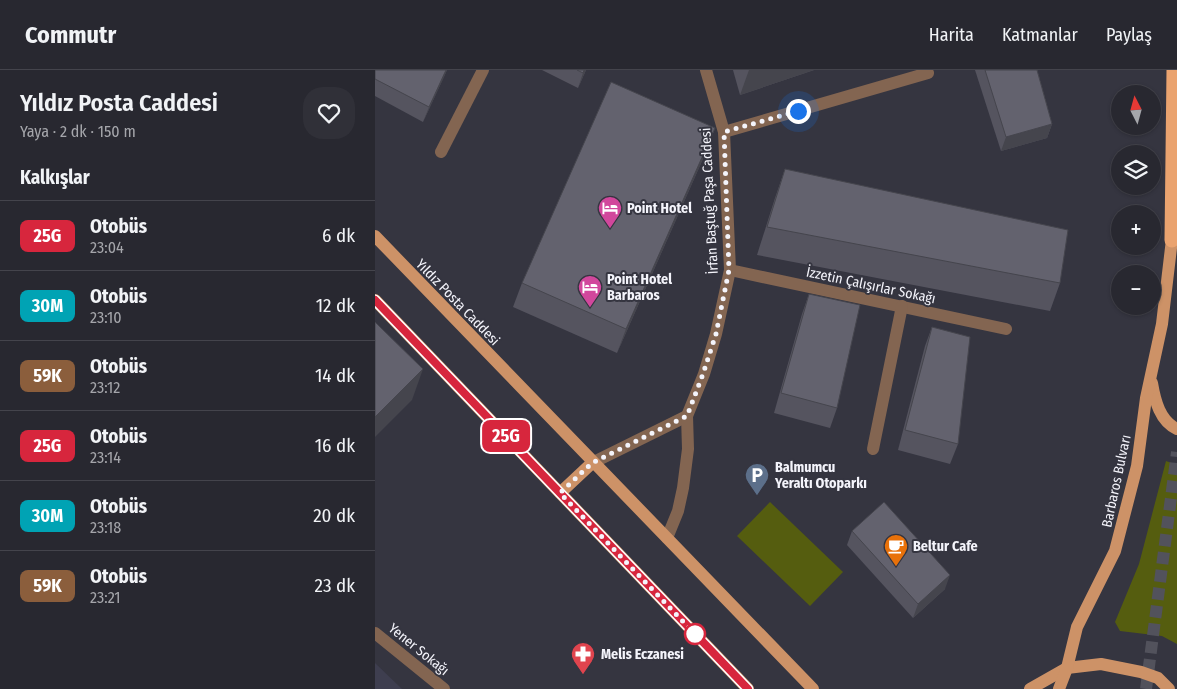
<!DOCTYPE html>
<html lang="tr">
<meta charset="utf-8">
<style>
body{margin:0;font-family:"Fira Sans Condensed",sans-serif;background:#303038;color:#f1f3f6;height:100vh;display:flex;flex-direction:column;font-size:19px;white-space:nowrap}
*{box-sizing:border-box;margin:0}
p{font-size:16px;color:#a5a6ab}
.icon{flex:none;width:28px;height:28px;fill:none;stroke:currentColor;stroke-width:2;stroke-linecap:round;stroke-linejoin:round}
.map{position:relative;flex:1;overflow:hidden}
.drawer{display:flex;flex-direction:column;background:#282830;width:375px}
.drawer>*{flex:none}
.badge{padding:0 10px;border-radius:8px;font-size:18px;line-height:32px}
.needle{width:32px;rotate:354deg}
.controls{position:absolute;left:736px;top:15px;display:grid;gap:10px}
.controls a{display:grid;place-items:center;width:50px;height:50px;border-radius:50%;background:#282830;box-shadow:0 1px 4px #0004,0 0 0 1px #44444c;font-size:25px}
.you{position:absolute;width:25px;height:25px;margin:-12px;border:4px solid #fff;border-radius:50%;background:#1a73e8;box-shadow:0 0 0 8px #1a73e833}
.map>.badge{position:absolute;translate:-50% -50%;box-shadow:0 0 0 2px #fff}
h2{padding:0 20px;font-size:19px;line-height:45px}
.round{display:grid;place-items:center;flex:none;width:52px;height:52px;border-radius:20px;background:#303038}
.overview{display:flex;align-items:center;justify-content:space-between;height:85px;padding:0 20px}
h1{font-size:24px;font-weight:600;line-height:38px}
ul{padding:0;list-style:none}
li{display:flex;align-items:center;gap:15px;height:70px;padding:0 20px;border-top:1px solid #44444c}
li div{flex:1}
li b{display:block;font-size:19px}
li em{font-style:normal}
li .badge{min-width:55px;font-weight:700;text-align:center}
header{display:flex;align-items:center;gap:30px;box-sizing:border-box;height:70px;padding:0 25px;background:#282830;border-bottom:1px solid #44444c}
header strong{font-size:24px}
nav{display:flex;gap:28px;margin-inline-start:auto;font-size:18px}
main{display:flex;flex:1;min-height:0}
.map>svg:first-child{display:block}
.built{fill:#3e3e4f}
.green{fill:#555d0f}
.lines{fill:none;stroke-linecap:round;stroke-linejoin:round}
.major-tunnel{stroke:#52525c;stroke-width:12;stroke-dasharray:12 6;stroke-linecap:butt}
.minor{stroke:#836551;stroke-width:12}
.major{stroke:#cd9267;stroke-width:12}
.highway{stroke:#eaa36f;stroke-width:15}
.wall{fill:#55545f}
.shaded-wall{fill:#45454d}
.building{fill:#63626e;stroke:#45454d}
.line-casing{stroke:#fff;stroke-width:11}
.line{stroke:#d7263d;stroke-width:8}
.walk{stroke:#f4f4fb;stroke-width:5;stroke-dasharray:0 9}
.stop-dot{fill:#fff;stroke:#d7263d;stroke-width:2.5}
.labels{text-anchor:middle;stroke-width:4;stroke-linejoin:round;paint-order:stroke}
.street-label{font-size:14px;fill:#f4f4fb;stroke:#353540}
.poi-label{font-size:14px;font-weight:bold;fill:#f4f4fb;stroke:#353540;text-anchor:start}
</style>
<header>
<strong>Commutr</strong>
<nav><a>Harita</a><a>Katmanlar</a><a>Paylaş</a></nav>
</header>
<main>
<section class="drawer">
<div class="overview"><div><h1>Yıldız Posta Caddesi</h1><p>Yaya · 2 dk · 150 m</p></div><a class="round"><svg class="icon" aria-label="heart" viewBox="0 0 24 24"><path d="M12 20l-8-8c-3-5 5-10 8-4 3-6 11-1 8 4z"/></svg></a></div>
<h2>Kalkışlar</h2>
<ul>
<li><span class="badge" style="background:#d7263d;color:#fff">25G</span><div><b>Otobüs</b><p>23:04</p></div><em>6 dk</em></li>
<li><span class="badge" style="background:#00a3b4;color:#fff">30M</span><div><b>Otobüs</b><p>23:10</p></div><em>12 dk</em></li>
<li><span class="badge" style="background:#8b5e3c;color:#fff">59K</span><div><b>Otobüs</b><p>23:12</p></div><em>14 dk</em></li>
<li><span class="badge" style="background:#d7263d;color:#fff">25G</span><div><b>Otobüs</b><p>23:14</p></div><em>16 dk</em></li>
<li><span class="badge" style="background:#00a3b4;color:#fff">30M</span><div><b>Otobüs</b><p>23:18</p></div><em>20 dk</em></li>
<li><span class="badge" style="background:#8b5e3c;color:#fff">59K</span><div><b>Otobüs</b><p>23:21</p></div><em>23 dk</em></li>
</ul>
</section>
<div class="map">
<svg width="802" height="619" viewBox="0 0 802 619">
<rect width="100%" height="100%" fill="#353540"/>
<polygon class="built" points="0,593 27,619 0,619"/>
<g class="green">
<polygon points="791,391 802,395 802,574 787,566 745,561 740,552 764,494"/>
<polygon points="395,432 468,502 435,536 362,466"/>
</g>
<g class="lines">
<polyline class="major-tunnel" points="771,619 802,382"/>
<g class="minor">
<polyline points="349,62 553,3"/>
<polyline points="66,82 108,0"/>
<polyline points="355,200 631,259"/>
<polyline points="498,379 527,236"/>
<polyline points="217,393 312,346"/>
<polyline points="292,468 303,441 308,418 313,379 312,346 329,304 341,264 355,200 349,62 331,0"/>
<polyline points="0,563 69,619"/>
</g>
<g class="major">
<polyline points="0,166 438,619"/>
<polyline points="0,230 373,619"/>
<path d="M 777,313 C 780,331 785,351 802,359"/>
<polyline points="185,423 217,393"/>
<polyline points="655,619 692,598 726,594 766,602 783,608 794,619"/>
<polyline points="684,619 692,598 702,557 740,481 762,396 771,328 787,254 798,161"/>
</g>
<polyline class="highway" points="797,170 799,0"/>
</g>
<g class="wall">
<polygon points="0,0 72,0 48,52 0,26"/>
<polygon points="167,0 211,0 203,18"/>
<polygon points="358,0 439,0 365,25"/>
<polygon points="600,0 662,0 677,54 672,68 626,81"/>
<polygon points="340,58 331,82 242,283 138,237 147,213"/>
<polygon points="410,99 685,213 675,241 382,185 400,128"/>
<polygon points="434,224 462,338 455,358 399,343 427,244"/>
<polygon points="557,257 583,374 575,394 523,380 550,276"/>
<polygon points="477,461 570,519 538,548 472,475"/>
</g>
<g class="shaded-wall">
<polygon points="71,0 72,0 69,7 48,52 54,37"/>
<polygon points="209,0 211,0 203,18"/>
<polygon points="374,0 439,0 365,25"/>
<polygon points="677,54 672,68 626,81 631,67"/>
<polygon points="340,58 331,82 242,283 251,259"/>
<polygon points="48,299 37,330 0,367 0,347"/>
<polygon points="575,505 570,519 538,548 543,534"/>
</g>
<g class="building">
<polygon points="0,0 71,0 54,37 0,9"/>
<polygon points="202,0 209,0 208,3"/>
<polygon points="610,0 662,0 677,54 631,67"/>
<polygon points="236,12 340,58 251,259 147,213"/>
<polygon points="410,99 693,160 685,213 392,157"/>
<polygon points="434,224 485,235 462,338 406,323"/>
<polygon points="0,252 48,299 0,347"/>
<polygon points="557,257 595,267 583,374 530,360"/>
<polygon points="509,432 575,505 543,534 477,461"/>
</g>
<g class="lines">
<g class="line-casing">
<polyline id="line" points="0,230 373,619"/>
</g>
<use href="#line" class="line"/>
<polyline class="walk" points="320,564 185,423 217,393 312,346 328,304 341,264 354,200 349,62 423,41"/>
</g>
<defs>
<g id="hotel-pin" transform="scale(1.25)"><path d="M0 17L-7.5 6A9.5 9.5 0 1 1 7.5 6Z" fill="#d1479c" stroke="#353540"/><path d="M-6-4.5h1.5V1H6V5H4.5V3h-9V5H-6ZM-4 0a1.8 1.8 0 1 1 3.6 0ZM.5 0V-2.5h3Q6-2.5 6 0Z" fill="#fff"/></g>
<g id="parking-pin" transform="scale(1.25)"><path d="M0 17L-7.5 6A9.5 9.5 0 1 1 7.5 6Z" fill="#5c6f8a" stroke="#353540"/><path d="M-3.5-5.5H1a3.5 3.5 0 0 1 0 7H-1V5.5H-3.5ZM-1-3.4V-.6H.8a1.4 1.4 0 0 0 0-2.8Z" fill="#fff"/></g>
<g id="cafe-pin" transform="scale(1.25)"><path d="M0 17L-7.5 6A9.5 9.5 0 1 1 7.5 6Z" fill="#e8710a" stroke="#353540"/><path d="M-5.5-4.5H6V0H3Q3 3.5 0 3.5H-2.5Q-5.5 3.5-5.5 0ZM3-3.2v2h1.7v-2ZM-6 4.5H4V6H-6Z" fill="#fff"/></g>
<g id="pharmacy-pin" transform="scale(1.25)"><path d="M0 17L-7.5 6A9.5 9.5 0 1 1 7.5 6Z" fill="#e0444e" stroke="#353540"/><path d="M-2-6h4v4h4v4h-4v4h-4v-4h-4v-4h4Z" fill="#fff"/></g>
</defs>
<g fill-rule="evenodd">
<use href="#hotel-pin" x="235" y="138"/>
<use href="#hotel-pin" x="215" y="217"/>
<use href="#parking-pin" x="382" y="405"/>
<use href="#cafe-pin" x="521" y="476"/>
<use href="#pharmacy-pin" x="208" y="584"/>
</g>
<circle class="stop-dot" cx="320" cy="564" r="10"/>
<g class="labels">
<g class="street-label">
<text transform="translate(334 131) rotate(-93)" y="5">İrfan Baştuğ Paşa Caddesi</text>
<text transform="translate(496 215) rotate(12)" y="5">İzzetin Çalışırlar Sokağı</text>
<text transform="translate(83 232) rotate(46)" y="5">Yıldız Posta Caddesi</text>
<text transform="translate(741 411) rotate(-78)" y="5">Barbaros Bulvarı</text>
<text transform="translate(44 579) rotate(39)" y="5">Yener Sokağı</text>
</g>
<g class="poi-label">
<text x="252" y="143">Point Hotel</text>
<text x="232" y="214">Point Hotel<tspan x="232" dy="16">Barbaros</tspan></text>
<text x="400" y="402">Balmumcu<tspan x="400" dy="16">Yeraltı Otoparkı</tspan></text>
<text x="538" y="481">Beltur Cafe</text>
<text x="226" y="589">Melis Eczanesi</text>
</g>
</g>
</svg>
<div class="controls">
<a><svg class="needle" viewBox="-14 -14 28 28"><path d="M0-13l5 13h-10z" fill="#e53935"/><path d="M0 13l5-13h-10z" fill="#a5a6ab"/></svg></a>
<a><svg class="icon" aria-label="layers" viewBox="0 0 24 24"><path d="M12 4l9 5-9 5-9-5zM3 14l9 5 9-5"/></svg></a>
<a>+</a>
<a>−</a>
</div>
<div class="you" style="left:423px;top:41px"></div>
<b class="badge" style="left:131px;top:366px;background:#d7263d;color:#fff">25G</b>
</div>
</main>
